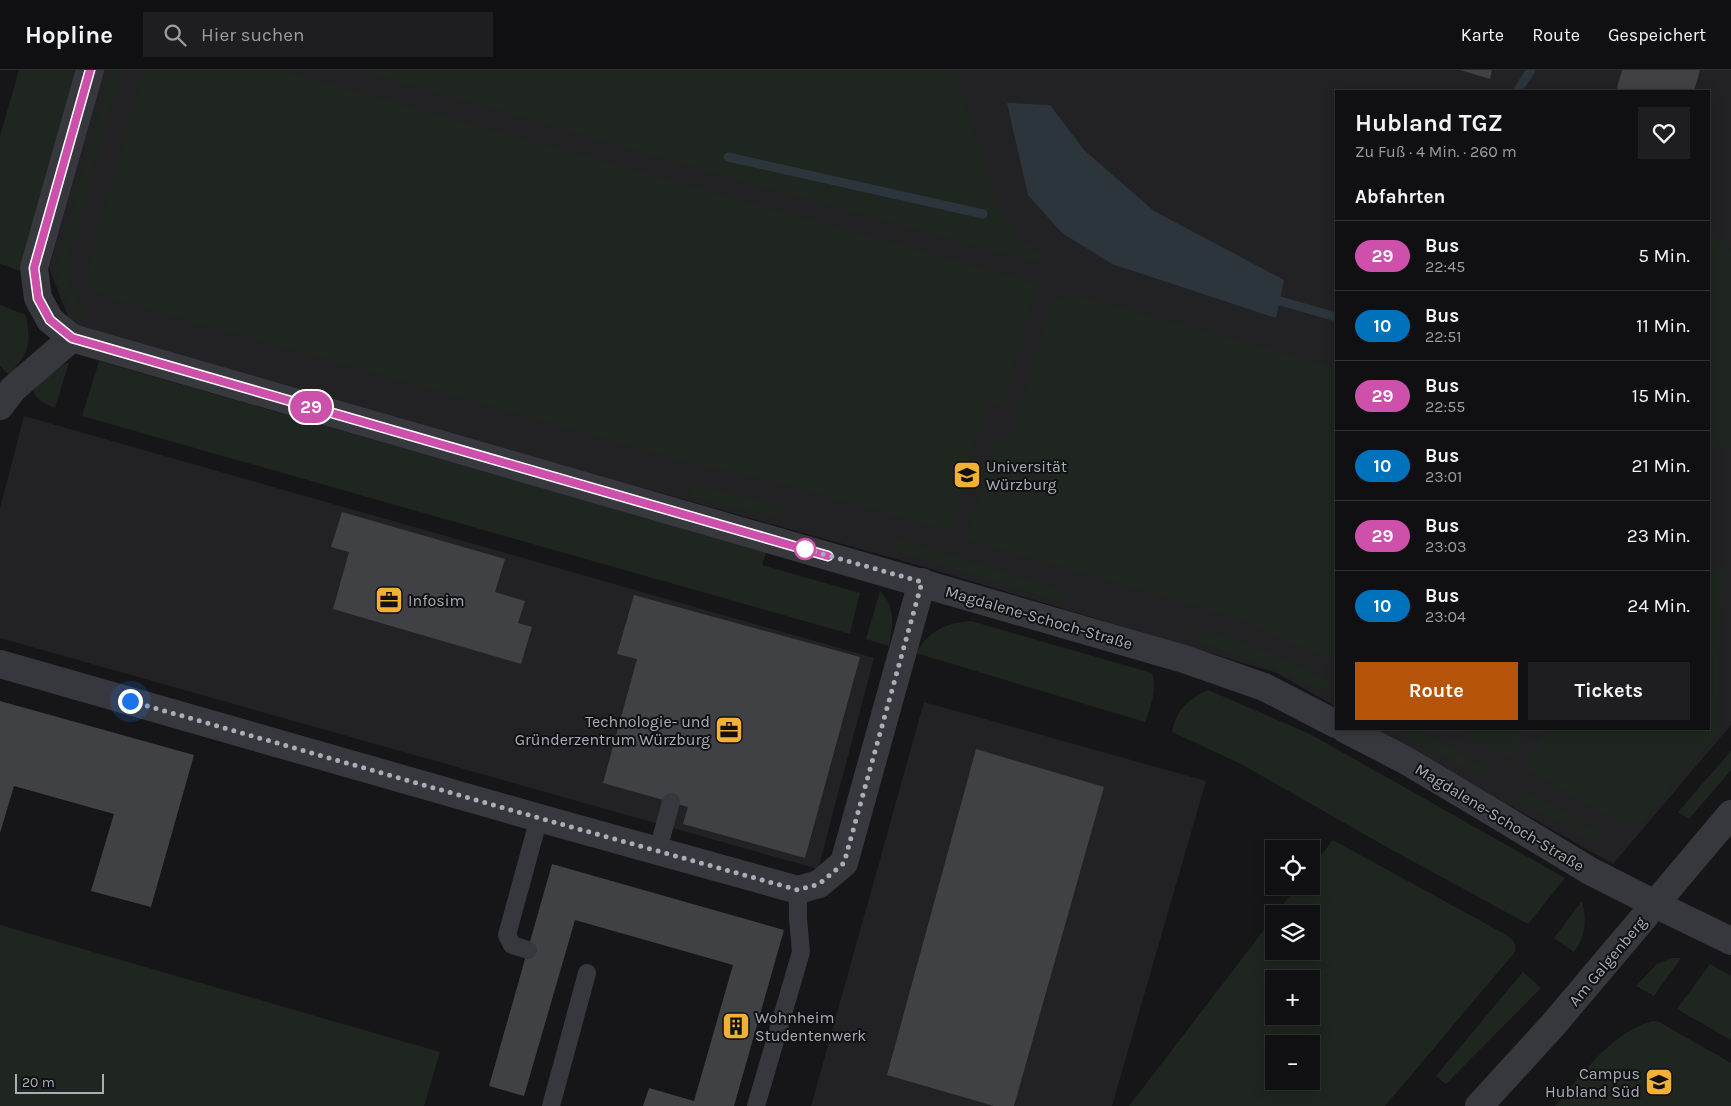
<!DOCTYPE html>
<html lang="de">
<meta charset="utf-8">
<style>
body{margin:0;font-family:Karla,sans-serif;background:#1e1e20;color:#f1f3f6;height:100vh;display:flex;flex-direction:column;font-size:19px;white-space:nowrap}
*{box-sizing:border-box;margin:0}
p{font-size:16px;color:#9c9d9f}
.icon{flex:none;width:28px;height:28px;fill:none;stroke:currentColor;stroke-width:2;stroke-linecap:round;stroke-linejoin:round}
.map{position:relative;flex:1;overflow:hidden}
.panel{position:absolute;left:1335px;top:20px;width:375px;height:640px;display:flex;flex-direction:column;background:#101012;border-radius:0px;box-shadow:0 2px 12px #0003,0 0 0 1px #303032}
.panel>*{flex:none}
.badge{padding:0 10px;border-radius:16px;font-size:18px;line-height:32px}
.fabs{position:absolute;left:1265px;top:770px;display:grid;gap:10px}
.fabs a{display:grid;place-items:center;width:55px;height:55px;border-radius:0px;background:#101012;box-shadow:0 2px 12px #0003,0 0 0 1px #303032;font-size:25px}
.scale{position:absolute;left:15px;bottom:12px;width:89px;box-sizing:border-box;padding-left:5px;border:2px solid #a8adb8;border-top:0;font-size:14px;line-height:18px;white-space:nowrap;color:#a8adb8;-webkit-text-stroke:4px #111113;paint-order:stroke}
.you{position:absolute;width:25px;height:25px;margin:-12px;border:4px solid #fff;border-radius:50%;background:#1a73e8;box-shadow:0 0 0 8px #1a73e833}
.map>.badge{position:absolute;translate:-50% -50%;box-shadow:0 0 0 2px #fff}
h2{padding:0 20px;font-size:19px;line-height:45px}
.round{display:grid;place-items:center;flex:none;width:52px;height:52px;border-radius:0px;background:#1e1e20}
.head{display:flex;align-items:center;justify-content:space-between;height:85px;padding:0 20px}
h1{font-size:24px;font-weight:700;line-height:38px}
.cta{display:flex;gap:10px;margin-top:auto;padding:10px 20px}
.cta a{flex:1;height:58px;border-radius:0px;background:#b45309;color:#fff;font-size:20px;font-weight:700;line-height:58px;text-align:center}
.cta a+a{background:#1e1e20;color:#f1f3f6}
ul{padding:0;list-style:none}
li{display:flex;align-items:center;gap:15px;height:70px;padding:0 20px;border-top:1px solid #303032}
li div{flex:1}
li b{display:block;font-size:19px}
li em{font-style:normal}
li .badge{min-width:55px;font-weight:700;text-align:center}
header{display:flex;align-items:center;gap:30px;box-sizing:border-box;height:70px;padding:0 25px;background:#101012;border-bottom:1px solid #303032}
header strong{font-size:24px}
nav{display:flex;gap:28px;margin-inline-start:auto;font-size:18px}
.search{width:350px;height:45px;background:#1e1e20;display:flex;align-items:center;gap:12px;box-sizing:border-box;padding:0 18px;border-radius:0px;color:#9c9d9f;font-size:19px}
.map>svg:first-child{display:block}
.built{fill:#222225}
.green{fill:#1e261f;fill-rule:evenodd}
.water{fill:#2c353c}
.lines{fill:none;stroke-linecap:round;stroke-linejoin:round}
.stream{stroke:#2c353c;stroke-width:9}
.building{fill:#404145}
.service{stroke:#37383d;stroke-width:18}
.minor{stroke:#37383d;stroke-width:28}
.tertiary{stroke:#37383d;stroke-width:28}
.line-casing{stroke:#fff;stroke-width:11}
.line{stroke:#cd50aa;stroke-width:8}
.walk{stroke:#a8adb8;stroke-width:5;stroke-dasharray:0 9}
.stop-dot{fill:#fff;stroke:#cd50aa;stroke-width:2.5}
.labels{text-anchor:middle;stroke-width:4;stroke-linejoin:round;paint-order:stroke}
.poi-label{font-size:16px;fill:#a8adb8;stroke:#111113;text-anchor:start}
.street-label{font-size:16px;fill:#a8adb8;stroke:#111113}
</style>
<header>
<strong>Hopline</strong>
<div class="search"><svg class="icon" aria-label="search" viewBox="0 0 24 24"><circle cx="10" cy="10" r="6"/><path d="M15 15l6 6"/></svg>Hier suchen</div>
<nav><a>Karte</a><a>Route</a><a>Gespeichert</a></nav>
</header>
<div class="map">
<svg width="1731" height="1036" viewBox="0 0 1731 1036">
<rect width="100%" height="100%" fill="#161618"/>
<g class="built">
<polygon points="104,0 1731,0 1731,655 1613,794 1375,659 1709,659 1709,21 1336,21 1336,637 1277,603 921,496 276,315 71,254 49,198"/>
<polygon points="24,346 874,588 818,799 0,568 0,438"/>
<polygon points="924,632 1206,711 1112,1036 811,1036"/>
</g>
<g class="green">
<polygon points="19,0 78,0 20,201 0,194 0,66"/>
<path d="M 110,0 L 121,0 L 68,190 C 68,209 72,223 85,238 L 82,249 C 64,234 58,217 56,195 Z"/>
<path d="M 144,0 L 279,0 L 1038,214 L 1003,335 L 987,331 L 951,462 L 788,415 L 687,392 L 109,228 C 93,219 91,211 88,194 Z"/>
<polygon points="358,0 956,0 998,140 1021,169 1041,184 1037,193 734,109"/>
<polygon points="1709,160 1731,184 1731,378 1709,377"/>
<polygon points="1068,223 1336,298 1336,593 1237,548 965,469 996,368 1011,371 1049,235"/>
<path d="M 0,235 L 26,245 C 31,275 30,281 9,305 L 0,296 Z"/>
<polygon points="99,291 766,482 762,495 860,523 850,564 82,346"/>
<path d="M 69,292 L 55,338 C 46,334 37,331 33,321 C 45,307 52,299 69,292 Z"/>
<polygon points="691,414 779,435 776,447 688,427"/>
<polygon points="895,468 1067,522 1063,533 892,480"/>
<polygon points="1724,493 1716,665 1643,751 1632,757 1624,756 1524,697 1547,659 1570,659 1587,664 1589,659 1709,659 1709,502"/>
<path d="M 880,521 C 896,537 893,556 889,576 L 866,569 Z"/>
<path d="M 971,551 L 1152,603 C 1157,619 1151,637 1145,652 L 916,583 C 930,560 945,553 971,551 Z"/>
<polygon points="1199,558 1246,574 1285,589 1336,614 1336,620 1326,623 1279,601 1194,570"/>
<path d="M 1208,620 L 1310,664 L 1565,808 L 1528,854 L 1383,775 L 1241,694 L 1172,662 C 1178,638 1186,631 1208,620 Z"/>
<polygon points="1391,659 1416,659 1496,703 1481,708"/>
<polygon points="1454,659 1526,659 1509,690"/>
<polygon points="1731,681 1731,700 1689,749 1678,742"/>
<polygon points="1516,715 1603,765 1596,775 1521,731"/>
<path d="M 1333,770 L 1501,862 C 1511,868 1516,869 1515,882 L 1385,1036 L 1129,1036 L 1274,847 L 1274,881 L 1311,881 L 1311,844 L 1276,844 L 1297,816 L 1311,816 L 1311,798 ZM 1274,909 L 1311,909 L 1311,946 L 1274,946 ZM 1274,974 L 1311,974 L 1311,1011 L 1274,1011 Z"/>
<path d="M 1582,831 C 1587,850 1586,866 1574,882 L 1554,868 Z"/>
<polygon points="0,855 440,982 424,1036 0,1036"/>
<polygon points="1671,888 1681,888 1654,926 1636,916 1657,894"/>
<polygon points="1710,894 1731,906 1731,970 1677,939"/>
<polygon points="1523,902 1541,918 1446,1014 1436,1006"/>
<path d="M 1653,951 L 1659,952 L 1731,993 L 1731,1036 L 1555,1036 C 1583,1004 1610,963 1653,951 Z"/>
</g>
<polygon class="water" points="1007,33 1050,35 1084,80 1154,141 1284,210 1276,248 1112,194 1062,163 1028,125"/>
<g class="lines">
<g class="stream">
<polyline points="1517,21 1531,0"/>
<polyline points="728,87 983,144"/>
<polyline points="1280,231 1336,247"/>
</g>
</g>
<g class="building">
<polygon points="1460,0 1492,0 1490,9"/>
<polygon points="1622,0 1700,0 1694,21 1616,21"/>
<polygon points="342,442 505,489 495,522 525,531 518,553 532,557 521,594 333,539 349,482 331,477"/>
<polygon points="634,525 860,587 805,788 683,754 688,737 603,713 637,589 617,584"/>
<polygon points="0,631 194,685 151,837 91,821 114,744 14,716 0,763"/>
<polygon points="976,679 1104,717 1014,1036 994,1036 887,1005"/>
<polygon points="552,794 784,860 734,1036 643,1036 649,1018 694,1031 733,895 575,850 524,1026 489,1016"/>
</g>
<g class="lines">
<g class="service">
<polyline points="658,780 671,732"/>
<polyline points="528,880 512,875 507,865 539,748"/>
<polyline points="551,1036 587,903"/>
<polyline points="756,1036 801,882 798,849 798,820"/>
</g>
<g class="minor">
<polyline points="90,0 34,198 38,228 50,250 72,268 1184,589 1264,617 1336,654"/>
<polyline points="0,336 13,319 72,268"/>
<polyline points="0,594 539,748 798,820 819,814 844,793 922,512"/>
<polyline points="1345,659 1405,690 1494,743 1590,801 1655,834"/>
</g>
<g class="tertiary">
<polyline points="1655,834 1731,871"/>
<polyline points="1479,1036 1553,955 1731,744"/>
</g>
</g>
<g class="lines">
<g class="line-casing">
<polyline id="line" points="90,0 34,198 38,228 50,250 72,268 828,486"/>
</g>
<use href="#line" class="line"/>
<polyline class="walk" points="130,631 539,748 798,820 819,814 844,793 922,512 805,479"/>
</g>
<defs>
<g id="university-square" transform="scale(1.4375)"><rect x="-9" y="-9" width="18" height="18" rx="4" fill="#f2b134" stroke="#111113"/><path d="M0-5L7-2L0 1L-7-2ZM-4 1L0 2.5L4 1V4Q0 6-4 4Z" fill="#111"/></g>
<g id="office-square" transform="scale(1.4375)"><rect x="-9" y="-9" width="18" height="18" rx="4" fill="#f2b134" stroke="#111113"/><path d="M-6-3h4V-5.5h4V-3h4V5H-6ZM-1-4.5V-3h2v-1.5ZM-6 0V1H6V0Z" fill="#111"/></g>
<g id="building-square" transform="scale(1.4375)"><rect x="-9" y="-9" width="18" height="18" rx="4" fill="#f2b134" stroke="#111113"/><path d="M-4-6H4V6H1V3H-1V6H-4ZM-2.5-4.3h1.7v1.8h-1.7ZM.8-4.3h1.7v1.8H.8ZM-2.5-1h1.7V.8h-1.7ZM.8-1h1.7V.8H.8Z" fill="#111"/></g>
</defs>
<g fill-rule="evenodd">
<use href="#university-square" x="967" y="405"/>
<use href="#office-square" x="389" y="530"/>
<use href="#office-square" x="729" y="660"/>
<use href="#building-square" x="736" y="956"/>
<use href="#university-square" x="1659" y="1012"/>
</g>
<circle class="stop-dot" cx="805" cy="479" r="10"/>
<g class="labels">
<g class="poi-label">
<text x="986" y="402">Universität<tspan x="986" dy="18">Würzburg</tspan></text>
<text x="408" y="536">Infosim</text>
<text x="710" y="657" text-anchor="end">Technologie- und<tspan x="710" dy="18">Gründerzentrum Würzburg</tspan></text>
<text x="755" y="953">Wohnheim<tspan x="755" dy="18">Studentenwerk</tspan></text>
<text x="1640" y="1009" text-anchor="end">Campus<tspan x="1640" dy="18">Hubland Süd</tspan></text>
</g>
<g class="street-label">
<text transform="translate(1039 547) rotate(16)" y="6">Magdalene-Schoch-Straße</text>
<text transform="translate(1500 747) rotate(31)" y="6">Magdalene-Schoch-Straße</text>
<text transform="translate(1607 891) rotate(-50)" y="6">Am Galgenberg</text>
</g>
</g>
</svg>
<div class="fabs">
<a><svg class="icon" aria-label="locate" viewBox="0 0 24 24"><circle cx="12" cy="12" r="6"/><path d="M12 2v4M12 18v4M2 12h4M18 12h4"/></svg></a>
<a><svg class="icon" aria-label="layers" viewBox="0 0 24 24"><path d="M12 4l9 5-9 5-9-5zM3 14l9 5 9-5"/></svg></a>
<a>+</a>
<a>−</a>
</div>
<div class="scale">20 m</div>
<div class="you" style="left:130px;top:631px"></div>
<b class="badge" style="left:311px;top:337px;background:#cd50aa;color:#fff">29</b>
<section class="panel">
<div class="head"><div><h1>Hubland TGZ</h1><p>Zu Fuß · 4 Min. · 260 m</p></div><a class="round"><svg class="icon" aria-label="heart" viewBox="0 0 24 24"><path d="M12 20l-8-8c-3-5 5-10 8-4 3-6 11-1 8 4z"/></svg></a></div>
<h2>Abfahrten</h2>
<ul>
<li><span class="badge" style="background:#cd50aa;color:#fff">29</span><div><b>Bus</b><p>22:45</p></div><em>5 Min.</em></li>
<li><span class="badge" style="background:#0072bc;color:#fff">10</span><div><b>Bus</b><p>22:51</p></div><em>11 Min.</em></li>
<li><span class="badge" style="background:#cd50aa;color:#fff">29</span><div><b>Bus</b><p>22:55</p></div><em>15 Min.</em></li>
<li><span class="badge" style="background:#0072bc;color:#fff">10</span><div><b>Bus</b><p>23:01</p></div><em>21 Min.</em></li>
<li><span class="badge" style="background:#cd50aa;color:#fff">29</span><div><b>Bus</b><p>23:03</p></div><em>23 Min.</em></li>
<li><span class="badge" style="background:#0072bc;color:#fff">10</span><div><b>Bus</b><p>23:04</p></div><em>24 Min.</em></li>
</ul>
<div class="cta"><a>Route</a><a>Tickets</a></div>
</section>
</div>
